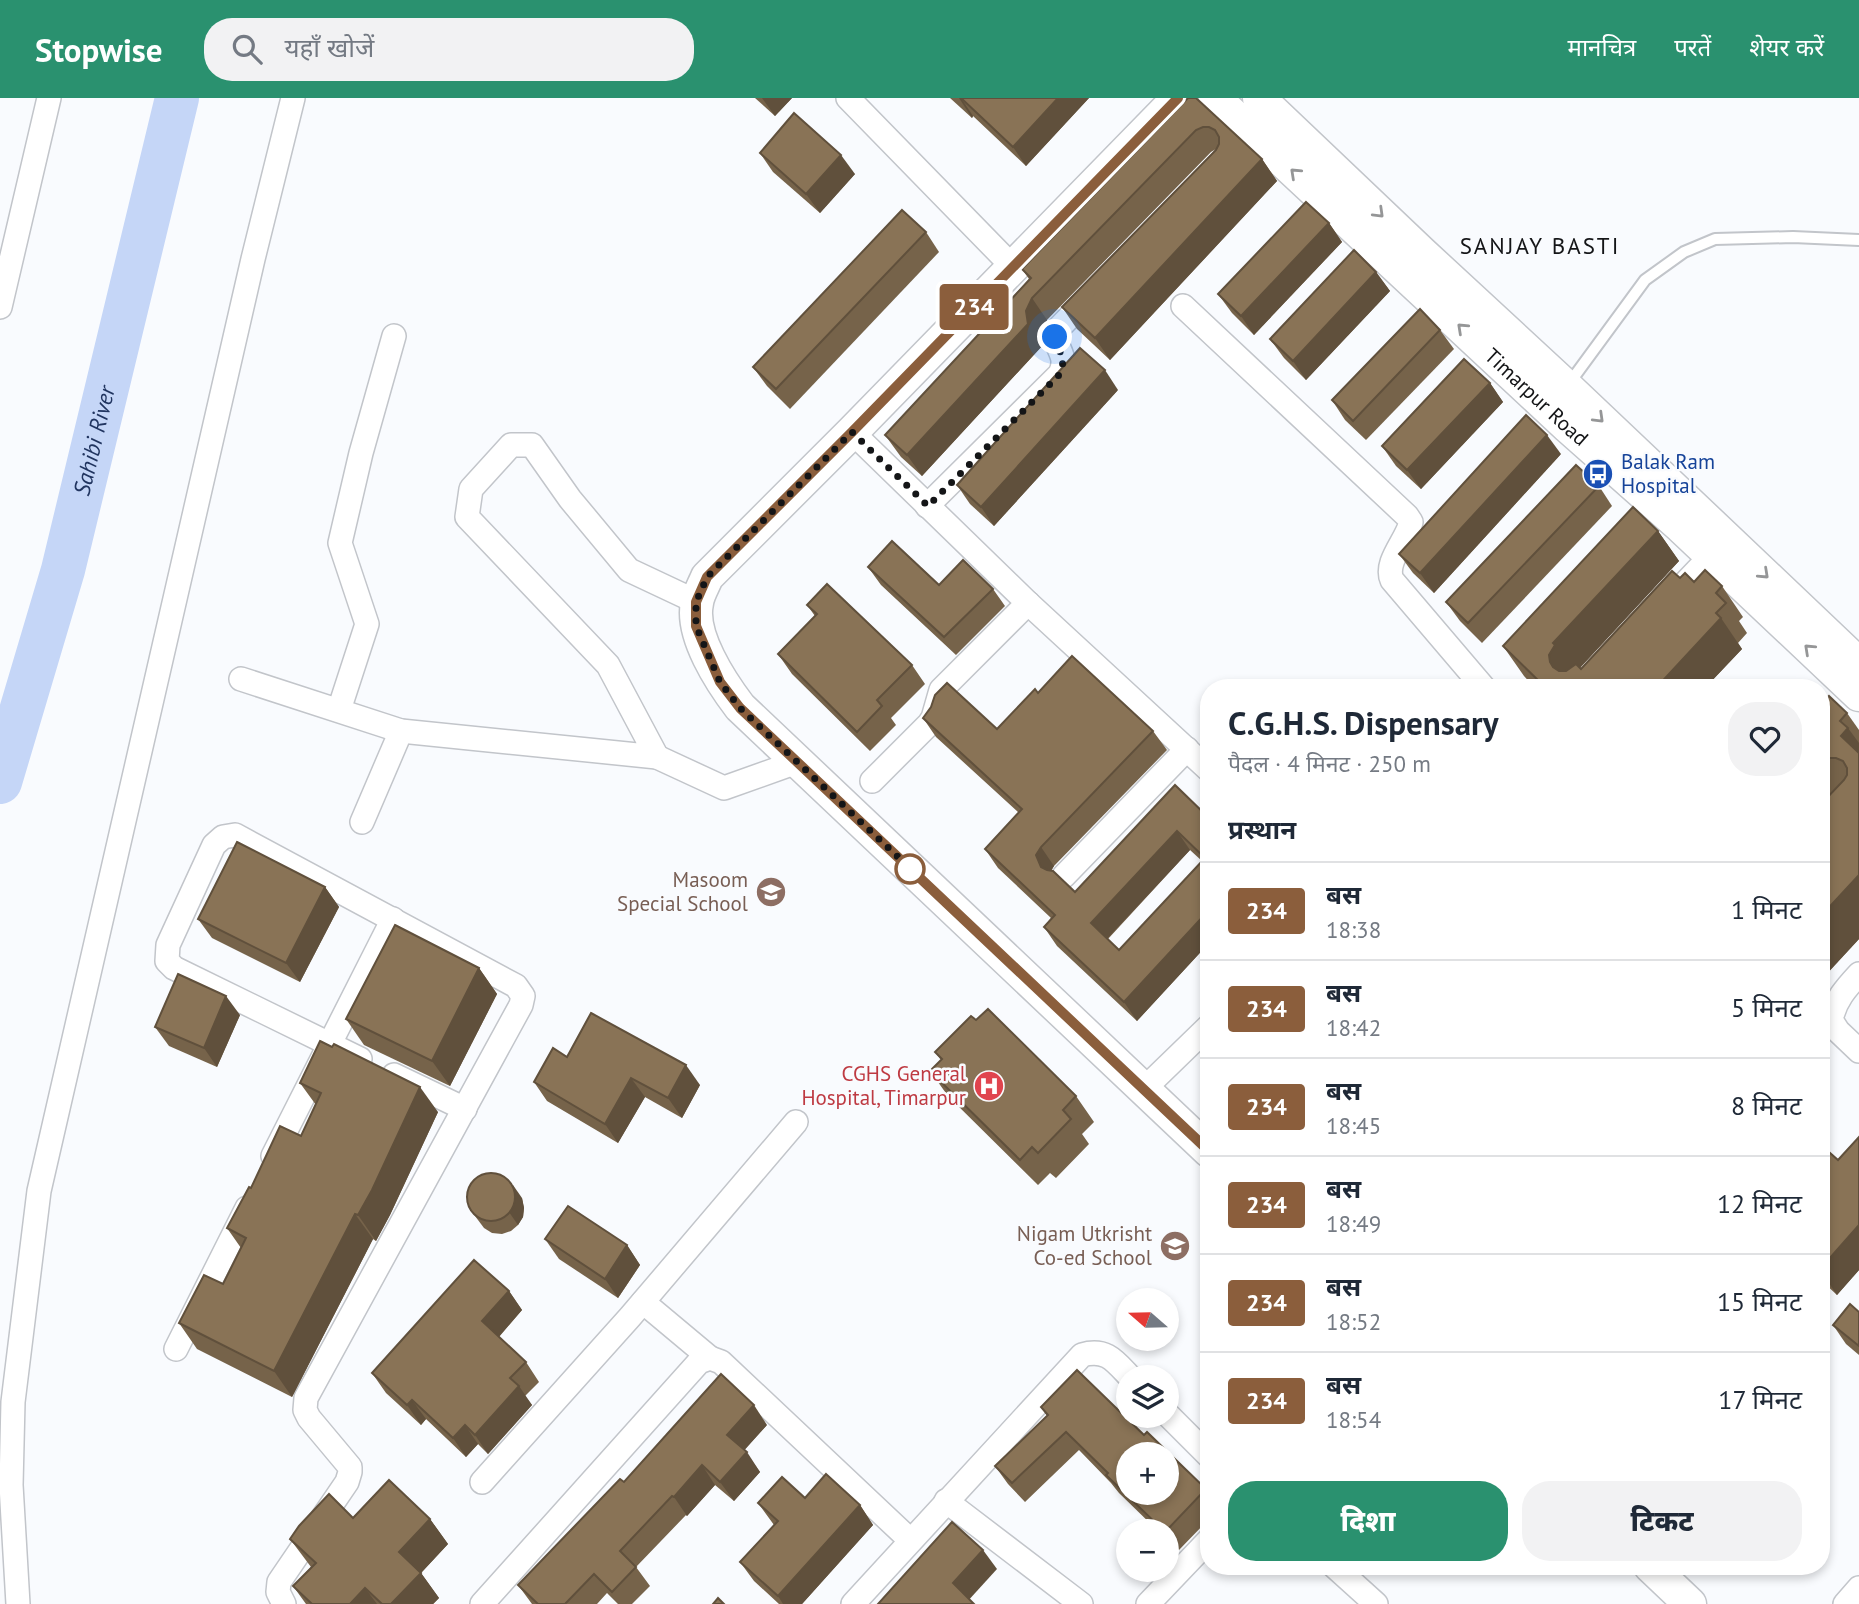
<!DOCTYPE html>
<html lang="hi">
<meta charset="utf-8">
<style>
body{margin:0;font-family:"PT Sans","Noto Sans Devanagari",sans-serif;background:#f2f2f3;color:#1f2937;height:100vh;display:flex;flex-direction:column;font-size:26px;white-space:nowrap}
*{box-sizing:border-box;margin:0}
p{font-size:23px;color:#747a83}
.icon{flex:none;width:38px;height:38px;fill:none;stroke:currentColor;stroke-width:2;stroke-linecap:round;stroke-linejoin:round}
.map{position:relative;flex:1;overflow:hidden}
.sheet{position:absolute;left:1200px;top:581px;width:630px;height:896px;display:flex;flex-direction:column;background:#fff;border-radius:28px;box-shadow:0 4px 10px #0003}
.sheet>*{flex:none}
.badge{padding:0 14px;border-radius:5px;font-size:24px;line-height:46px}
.needle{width:46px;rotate:290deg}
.controls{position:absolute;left:1116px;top:1190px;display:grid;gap:14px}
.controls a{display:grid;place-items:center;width:63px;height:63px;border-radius:50%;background:#fff;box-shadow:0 4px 10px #0003;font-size:35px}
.you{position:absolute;width:35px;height:35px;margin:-18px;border:5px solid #fff;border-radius:50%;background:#1a73e8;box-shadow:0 0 0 10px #1a73e833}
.map>.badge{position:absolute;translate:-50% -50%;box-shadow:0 0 0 4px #fff}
h2{padding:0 28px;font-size:26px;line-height:63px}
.round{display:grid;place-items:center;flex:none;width:74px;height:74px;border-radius:28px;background:#f2f2f3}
.head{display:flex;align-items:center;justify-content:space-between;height:119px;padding:0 28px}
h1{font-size:33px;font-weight:800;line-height:52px}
.primary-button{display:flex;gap:14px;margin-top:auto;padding:14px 28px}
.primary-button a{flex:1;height:80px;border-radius:28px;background:#2a916f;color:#fff;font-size:28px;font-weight:800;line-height:80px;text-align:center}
.primary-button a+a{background:#f2f2f3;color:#1f2937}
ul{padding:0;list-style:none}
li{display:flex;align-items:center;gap:21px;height:98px;padding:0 28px;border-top:2px solid #e0e1e3}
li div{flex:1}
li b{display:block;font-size:26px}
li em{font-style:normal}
li .badge{min-width:77px;font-weight:700;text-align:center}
header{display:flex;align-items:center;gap:42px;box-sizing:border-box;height:98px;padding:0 35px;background:#2a916f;color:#fff}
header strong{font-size:33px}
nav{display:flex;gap:38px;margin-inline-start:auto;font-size:24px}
.search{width:490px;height:63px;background:#f2f2f3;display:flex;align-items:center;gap:18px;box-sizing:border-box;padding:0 24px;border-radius:28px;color:#747a83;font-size:26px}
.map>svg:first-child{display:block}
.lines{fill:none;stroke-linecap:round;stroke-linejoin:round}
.river{stroke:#c5d6f7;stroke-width:44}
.lane-casing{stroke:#c2c5ca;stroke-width:14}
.street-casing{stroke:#c2c5ca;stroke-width:26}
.secondary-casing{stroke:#c2c5ca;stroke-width:35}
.lane{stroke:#fff;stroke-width:10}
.street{stroke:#fff;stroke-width:23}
.secondary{stroke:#fff;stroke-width:32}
.wall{fill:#76634a;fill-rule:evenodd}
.shaded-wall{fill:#60503c}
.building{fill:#897356;stroke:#60503c;stroke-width:2;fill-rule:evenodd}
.oneway{stroke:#959697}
.line-casing{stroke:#fff;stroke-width:16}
.line{stroke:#8b5e3c;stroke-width:10}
.walk{stroke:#141517;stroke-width:7;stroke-dasharray:0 12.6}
.stop-dot{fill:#fff;stroke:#8b5e3c;stroke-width:3.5}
.labels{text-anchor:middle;stroke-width:5;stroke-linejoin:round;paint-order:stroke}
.street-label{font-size:21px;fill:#141517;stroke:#f9fbfe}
.transit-label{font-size:21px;fill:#164399;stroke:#f9fbfe;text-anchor:start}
.education-label{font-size:21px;fill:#785e54;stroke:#f9fbfe;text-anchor:end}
.health-label{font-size:21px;fill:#be3a42;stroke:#f9fbfe;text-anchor:end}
.neighbourhood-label{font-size:23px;letter-spacing:2px;fill:#141517;stroke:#f9fbfe}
.water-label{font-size:23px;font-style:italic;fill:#213560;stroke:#f9fbfe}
</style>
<header>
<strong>Stopwise</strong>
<div class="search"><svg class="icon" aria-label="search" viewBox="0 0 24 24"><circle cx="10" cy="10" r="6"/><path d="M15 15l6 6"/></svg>यहाँ खोजें</div>
<nav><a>मानचित्र</a><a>परतें</a><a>शेयर करें</a></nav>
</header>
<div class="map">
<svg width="1859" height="1506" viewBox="0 0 1859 1506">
<rect width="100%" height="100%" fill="#f9fbfe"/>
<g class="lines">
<path class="river" id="s1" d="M 0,684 L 63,472 L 177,0"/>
<g class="lane-casing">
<polyline id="lane" points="1568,287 1645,182 1684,154 1715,141 1793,139 1859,142"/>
</g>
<g class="street-casing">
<g id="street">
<polyline points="848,0 1013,169"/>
<path d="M 1183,208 L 1407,418 L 1411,424 C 1407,442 1384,464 1392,482 L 1484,590"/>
<polyline points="0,209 49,0"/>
<polyline points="852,334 1028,505 1209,672"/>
<path d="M 927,408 L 1060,276 C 1068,259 1058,254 1055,238 L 1057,232 L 1089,199"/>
<polyline points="1669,502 1711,458"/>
<polyline points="241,581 401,633 657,659 608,567 467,419 471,391 511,347 532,347 570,401 629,472 697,504"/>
<polyline points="339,612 367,526 340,445 361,355 394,238"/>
<polyline points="657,659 724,690 797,664"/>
<polyline points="872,683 929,626 933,620 941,592 1028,505"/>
<polyline points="362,724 401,633"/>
<polyline points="1064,778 1187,651"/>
<path d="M 1859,876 C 1846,890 1835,902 1831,922 L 1838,933 L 1859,953"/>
<polyline points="394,977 465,1011"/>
<polyline points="1144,991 1209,928"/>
<polyline points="273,1058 393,821"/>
<polyline points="643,1204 710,1260"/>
<polyline points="176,1251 247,1110"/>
<polyline points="1167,1316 1209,1358"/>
<polyline points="482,1384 630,1219 796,1024"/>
<polyline points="946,1403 1081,1506"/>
<polyline points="1334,1468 1376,1506"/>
<polyline points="18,1506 11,1387 13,1304 39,1093 253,161 293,0"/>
<polyline points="284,1506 278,1494 279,1484 347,1384 350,1374 350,1369 309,1320 305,1312 306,1300 521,907 523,898 516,888 235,737 223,739 214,747 168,847 167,863 174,870 360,961"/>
<polyline points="482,1506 699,1264 710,1260 721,1264 910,1442"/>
<path d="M 853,1506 L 1082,1257 C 1106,1250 1115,1263 1130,1279"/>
<polyline points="1148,1506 1209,1442"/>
<polyline points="1845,1506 1859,1490"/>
</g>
</g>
<g class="secondary-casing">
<g id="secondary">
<path d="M 1178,0 L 852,334 L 707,479 C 704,487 698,496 697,505 C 690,537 721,584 740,609 L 1209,1053"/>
<path id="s2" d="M 1215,0 L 1568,329 L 1681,429 L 1859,597"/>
<polyline points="1259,0 1422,155 1567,289 1859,566"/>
<polyline points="1650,1468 1690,1506"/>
</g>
</g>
<use href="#lane" class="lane"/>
<use href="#street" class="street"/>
<use href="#secondary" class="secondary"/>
</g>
<g class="wall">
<polygon points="755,0 792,0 775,18"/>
<polygon points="950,0 1089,0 1026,68 973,18 972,20"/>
<polygon points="1188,0 1262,61 1277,83 1110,262 1077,231 1062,209 1216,51 1211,54 1047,222 1042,234 1043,247 922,378 901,359 885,337 1029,181 1022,171"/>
<polygon points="760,55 855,76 820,115 773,74"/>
<polygon points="1329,125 1342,144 1254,237 1232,215 1218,196"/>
<polygon points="926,134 939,154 790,311 767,288 753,269"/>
<polygon points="1376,174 1390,193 1306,282 1284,260 1270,241"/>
<polygon points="1440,232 1454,251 1366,342 1345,322 1332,302"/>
<polygon points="1490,285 1503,304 1421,391 1396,368 1382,348"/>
<polygon points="1118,292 994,428 970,406 957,387"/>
<polygon points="1561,356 1434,495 1413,475 1399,456"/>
<polygon points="1599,388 1612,408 1482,545 1460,523 1446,504"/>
<polygon points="1658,433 1679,463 1580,570 1581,571 1680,480 1722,488 1743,519 1739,523 1747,535 1738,545 1742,551 1705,590 1535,590 1524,578 1503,548"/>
<polygon points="868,469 939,487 993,491 1005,508 956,557 881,487"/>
<polygon points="807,507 912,567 925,586 891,620 896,627 870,653 792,576 778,556 815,518"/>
<path d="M 1038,595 L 1153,633 L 1167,652 L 1054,768 L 1051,773 L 1075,794 L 1175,687 L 1209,720 L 1209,845 L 1137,923 L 1057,848 L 1044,829 L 1051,820 L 998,770 L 985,751 L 1019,715 L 936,639 L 923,620 L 997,631 ZM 1190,752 L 1202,763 L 1119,852 L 1108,841 Z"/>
<polygon points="1822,605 1847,615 1859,632 1859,841 1822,881"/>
<polygon points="325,789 339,809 300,884 212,840 198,821"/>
<polygon points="479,870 497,896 450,988 364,947 346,921"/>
<polygon points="240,917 217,969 169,948 155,929"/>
<polygon points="976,922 1076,998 1094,1024 1082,1036 1089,1046 1056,1080 1050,1075 1038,1087 948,998 930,973 941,962 935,954"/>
<polygon points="567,959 700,987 682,1020 645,999 618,1045 547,1003 534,984"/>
<polygon points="300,985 438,1014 390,1117 376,1143 373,1141 292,1299 197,1251 179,1225 223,1186 241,1150 227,1130 251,1090 301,1038 316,1007"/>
<polygon points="1859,1039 1859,1172 1837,1197 1822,1183 1822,1064 1838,1062"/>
<polygon points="522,1100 524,1110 523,1119 518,1127 511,1133 502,1136 492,1135 484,1130 469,1110"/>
<polygon points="545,1141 627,1147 640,1167 618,1200 559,1161"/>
<polygon points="509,1193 522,1212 499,1239 526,1264 539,1284 525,1298 532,1307 488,1356 478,1346 466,1359 426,1321 421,1327 386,1295 372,1275"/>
<polygon points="1859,1214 1859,1257 1846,1246 1833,1227"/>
<polygon points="1041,1309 1144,1337 1206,1391 1209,1396 1209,1421 1178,1453 1167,1442 1167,1433 1158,1433 1119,1395 1111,1385 1079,1352 1025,1404 1008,1386 995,1368 1047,1318"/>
<polygon points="767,1327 744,1352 760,1374 734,1403 715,1387 687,1418 686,1417 636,1469 650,1488 632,1506 618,1506 607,1495 597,1506 532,1506 518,1487 624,1384"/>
<polygon points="805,1400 860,1407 873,1427 802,1506 779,1506 754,1483 740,1464 774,1427 758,1405"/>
<polygon points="353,1420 430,1421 448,1446 421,1475 439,1500 433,1506 306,1506 293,1488 311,1469 290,1441"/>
</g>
<g class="shaded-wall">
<polygon points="762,0 792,0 775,18"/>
<polygon points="959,0 961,0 973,18 972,20"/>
<polygon points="1058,0 1089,0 1026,68 1013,49"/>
<polygon points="841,57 855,76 820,115 806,96"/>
<polygon points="1262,61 1277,83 1110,262 1095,240"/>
<polygon points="1329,125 1342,144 1254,237 1241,218"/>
<polygon points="1376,174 1390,193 1306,282 1293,263"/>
<polygon points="1032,200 1047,222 1042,234 1043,247 922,378 907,357 1026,213"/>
<polygon points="1105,272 1118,292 994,428 981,409"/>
<polygon points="1490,285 1503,304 1421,391 1407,372"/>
<polygon points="1547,337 1561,356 1434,495 1420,475"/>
<polygon points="1658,433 1679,463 1575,575 1567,590 1550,564 1549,557 1553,545"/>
<polygon points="1721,520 1742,551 1705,590 1656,590"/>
<polygon points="1848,630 1859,645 1859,665 1841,638"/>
<polygon points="1177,733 1190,752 1104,844 1091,825"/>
<polygon points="1041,749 1054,768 1049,776 1041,769 1036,757"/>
<polygon points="1859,777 1859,841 1822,881 1822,817"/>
<polygon points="325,789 339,809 300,884 286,865"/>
<polygon points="1209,812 1209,845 1137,923 1124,904"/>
<polygon points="479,870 497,896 450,988 432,963"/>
<polygon points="226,898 240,917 217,969 204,950"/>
<polygon points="686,967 700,987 682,1020 668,1000"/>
<polygon points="631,980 645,999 618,1045 605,1026"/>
<polygon points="420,989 438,1014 390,1117 376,1143 358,1117"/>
<polygon points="513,1087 522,1100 524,1110 523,1119 518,1127 509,1114"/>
<polygon points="355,1116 373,1141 292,1299 274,1273"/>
<polygon points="1859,1127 1859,1172 1837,1197 1822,1175 1822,1169"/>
<polygon points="627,1147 640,1167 618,1200 605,1181"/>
<polygon points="509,1193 522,1212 495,1243 482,1223"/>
<polygon points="519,1288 532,1307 488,1356 475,1337"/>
<polygon points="412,1302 426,1321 421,1327 407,1307"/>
<polygon points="754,1307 767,1327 741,1356 727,1337"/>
<polygon points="465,1327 478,1346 466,1359 453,1340"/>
<polygon points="747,1354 760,1374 734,1403 720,1384"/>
<polygon points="702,1367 715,1387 687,1418 674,1399"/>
<polygon points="860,1407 873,1427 802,1506 783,1506 778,1498"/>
<polygon points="430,1421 448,1446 421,1475 439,1500 433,1506 391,1506 399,1454"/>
<polygon points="983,1452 997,1471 966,1505 953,1485"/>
<polygon points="365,1490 377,1506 350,1506"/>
</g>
<g class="building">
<polygon points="961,0 1058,0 1013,49"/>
<polygon points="1188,0 1196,0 1262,61 1095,240 1062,209 1216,52 1219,46 1219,39 1215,32 1209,29 1203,29 1196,32 1032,200 1026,213 1028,226 907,357 885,337 1031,180 1022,171"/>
<polygon points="794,15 841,57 806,96 760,55"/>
<polygon points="1306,104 1329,125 1241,218 1218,196"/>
<polygon points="902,112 926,134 776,291 753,269"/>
<polygon points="1354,152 1376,174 1293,263 1270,241"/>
<polygon points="1420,211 1440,232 1353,323 1332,302"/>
<polygon points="1080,250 1105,272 981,409 957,387"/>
<polygon points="1464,261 1490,285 1407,372 1382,348"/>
<polygon points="1526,317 1547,337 1420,475 1399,456"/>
<polygon points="1576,367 1599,388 1468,525 1446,504"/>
<polygon points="1633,409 1658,433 1553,545 1555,547 1549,557 1550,564 1553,569 1559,573 1566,573 1576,566 1581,571 1672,473 1680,480 1685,475 1694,484 1705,472 1722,488 1716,495 1726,505 1716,515 1721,520 1656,590 1654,590 1649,585 1645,590 1546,590 1503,548"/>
<polygon points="892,443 939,487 963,462 993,491 944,539 868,469"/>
<polygon points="827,486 912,567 877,602 882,608 857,634 778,556 817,516 807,507"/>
<path d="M 1072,558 L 1153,633 L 1041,749 L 1036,757 L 1041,769 L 1047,772 L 1053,773 L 1075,794 L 1175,687 L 1209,720 L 1209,812 L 1124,904 L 1044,829 L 1055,817 L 985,751 L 1022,711 L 923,620 L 931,609 L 935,597 L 947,585 L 997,631 L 1035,591 L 1038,595 ZM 1177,733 L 1205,760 L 1119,852 L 1091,825 Z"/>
<polygon points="1829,598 1847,615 1840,623 1848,630 1841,638 1859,655 1859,777 1822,817 1822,705 1844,682 1847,677 1847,670 1843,663 1836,660 1829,660 1822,665 1822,605"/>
<polygon points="237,744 325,789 286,865 198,821"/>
<polygon points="395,827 479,870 432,963 346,921"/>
<polygon points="178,876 226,898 204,950 155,929"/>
<polygon points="988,911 1076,998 1063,1012 1071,1021 1038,1055 1032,1049 1020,1062 930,973 942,961 935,954 971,918 976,922"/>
<polygon points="591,915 686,967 668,1000 631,980 605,1026 534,984 553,950 567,959"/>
<polygon points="320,943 332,949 334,946 420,989 372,1092 358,1117 355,1116 274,1273 179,1225 204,1177 223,1186 246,1140 227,1130 249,1089 251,1090 280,1028 301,1038 321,995 300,985"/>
<polygon points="1859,1039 1859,1127 1822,1169 1822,1064 1830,1055 1838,1062"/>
<circle cx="491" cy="1099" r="24"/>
<polygon points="568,1108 627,1147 605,1181 545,1141"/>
<polygon points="474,1162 509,1193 482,1223 526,1264 510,1280 519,1288 475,1337 465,1327 453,1340 412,1302 407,1307 372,1275"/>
<polygon points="1850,1206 1859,1214 1859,1248 1833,1227"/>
<path d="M 1077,1272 L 1144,1337 L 1147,1334 L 1206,1391 L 1166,1433 L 1164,1433 L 1106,1377 L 1108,1375 L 1066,1334 L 1012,1385 L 995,1368 L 1048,1317 L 1041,1309 ZM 1129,1356 L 1167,1356 L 1167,1395 L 1129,1395 Z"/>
<polygon points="721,1276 754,1307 727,1337 747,1354 720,1384 702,1367 674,1399 672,1398 620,1453 636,1469 612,1494 594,1476 565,1506 538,1506 518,1487 620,1381 624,1384"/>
<polygon points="826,1376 860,1407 778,1498 740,1464 778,1423 758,1405 782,1379 805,1400"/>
<polygon points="389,1382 430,1421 399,1454 421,1475 391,1506 382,1506 365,1490 350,1506 312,1506 293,1488 316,1465 290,1441 299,1428 329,1396 353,1420"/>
<polygon points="952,1424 983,1452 953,1485 974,1506 878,1506"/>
<polygon points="718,1500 724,1506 713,1506"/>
</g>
<defs><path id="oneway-chevron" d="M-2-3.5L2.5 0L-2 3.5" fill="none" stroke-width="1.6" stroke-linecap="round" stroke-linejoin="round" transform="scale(1.75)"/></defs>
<g class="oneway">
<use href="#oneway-chevron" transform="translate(1295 75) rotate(-137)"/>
<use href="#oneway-chevron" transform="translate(1379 115) rotate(44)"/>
<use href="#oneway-chevron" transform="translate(1462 230) rotate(-137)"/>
<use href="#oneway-chevron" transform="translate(1599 320) rotate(44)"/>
<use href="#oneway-chevron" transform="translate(1764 476) rotate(43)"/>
<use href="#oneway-chevron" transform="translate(1809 551) rotate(-137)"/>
</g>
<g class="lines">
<g class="line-casing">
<polyline id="line" points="1178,0 852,334 707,479 696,504 696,528 720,584 740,610 1209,1053"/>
</g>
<use href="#line" class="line"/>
<path class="walk" d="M 910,771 L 913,773 L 740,610 L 720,584 L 696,528 L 696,504 L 707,479 L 852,334 L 928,408 L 1060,276 C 1067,259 1058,254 1055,239"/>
</g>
<defs>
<g id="bus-disc" transform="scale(1.575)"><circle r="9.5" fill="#1a4fb4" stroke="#f9fbfe"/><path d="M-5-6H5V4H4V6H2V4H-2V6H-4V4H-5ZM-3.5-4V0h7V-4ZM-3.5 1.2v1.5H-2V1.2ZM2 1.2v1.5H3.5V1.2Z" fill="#fff"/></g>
<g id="school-disc" transform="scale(1.575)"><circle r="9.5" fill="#8d6e63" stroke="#f9fbfe"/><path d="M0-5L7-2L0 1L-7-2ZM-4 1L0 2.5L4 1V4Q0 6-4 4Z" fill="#fff"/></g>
<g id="hospital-disc" transform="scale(1.575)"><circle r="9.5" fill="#e0444e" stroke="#f9fbfe"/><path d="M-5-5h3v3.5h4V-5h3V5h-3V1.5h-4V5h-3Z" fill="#fff"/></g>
</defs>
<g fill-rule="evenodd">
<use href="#bus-disc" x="1598" y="376"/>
<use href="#school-disc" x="771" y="794"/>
<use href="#hospital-disc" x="989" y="988"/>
<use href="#school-disc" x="1175" y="1148"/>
</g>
<circle class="stop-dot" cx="910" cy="771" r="14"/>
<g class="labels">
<g class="street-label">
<text dy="7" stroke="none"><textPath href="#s2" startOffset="439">Timarpur Road</textPath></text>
</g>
<g class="transit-label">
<text x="1621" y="371">Balak Ram<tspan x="1621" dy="24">Hospital</tspan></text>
</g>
<g class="education-label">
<text x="748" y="789">Masoom<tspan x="748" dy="24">Special School</tspan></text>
<text x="1152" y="1143">Nigam Utkrisht<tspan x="1152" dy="24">Co-ed School</tspan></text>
</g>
<g class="health-label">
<text x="966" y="983">CGHS General<tspan x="966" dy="24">Hospital, Timarpur</tspan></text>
</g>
<g class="neighbourhood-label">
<text x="1540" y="156">SANJAY BASTI</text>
</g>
<g class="water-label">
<text dy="8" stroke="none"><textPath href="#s1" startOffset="354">Sahibi River</textPath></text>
</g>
</g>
</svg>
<div class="controls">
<a><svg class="needle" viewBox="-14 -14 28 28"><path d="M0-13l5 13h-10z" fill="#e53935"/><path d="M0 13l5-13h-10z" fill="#747a83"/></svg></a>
<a><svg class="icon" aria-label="layers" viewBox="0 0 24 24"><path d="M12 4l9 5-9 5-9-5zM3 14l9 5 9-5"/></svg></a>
<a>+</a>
<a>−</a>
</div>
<div class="you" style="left:1055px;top:239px"></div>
<b class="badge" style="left:974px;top:209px;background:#8b5e3c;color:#fff">234</b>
<section class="sheet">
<div class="head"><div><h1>C.G.H.S. Dispensary</h1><p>पैदल · 4 मिनट · 250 m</p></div><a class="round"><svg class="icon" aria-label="heart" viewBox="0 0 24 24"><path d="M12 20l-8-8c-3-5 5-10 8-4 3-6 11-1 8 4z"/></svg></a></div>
<h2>प्रस्थान</h2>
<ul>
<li><span class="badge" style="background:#8b5e3c;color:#fff">234</span><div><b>बस</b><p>18:38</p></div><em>1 मिनट</em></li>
<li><span class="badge" style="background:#8b5e3c;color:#fff">234</span><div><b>बस</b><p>18:42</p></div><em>5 मिनट</em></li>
<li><span class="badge" style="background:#8b5e3c;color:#fff">234</span><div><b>बस</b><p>18:45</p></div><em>8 मिनट</em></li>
<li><span class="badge" style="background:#8b5e3c;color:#fff">234</span><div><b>बस</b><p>18:49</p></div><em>12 मिनट</em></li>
<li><span class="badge" style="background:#8b5e3c;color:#fff">234</span><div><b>बस</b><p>18:52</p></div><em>15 मिनट</em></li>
<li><span class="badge" style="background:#8b5e3c;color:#fff">234</span><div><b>बस</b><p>18:54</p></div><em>17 मिनट</em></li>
</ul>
<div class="primary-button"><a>दिशा</a><a>टिकट</a></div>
</section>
</div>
